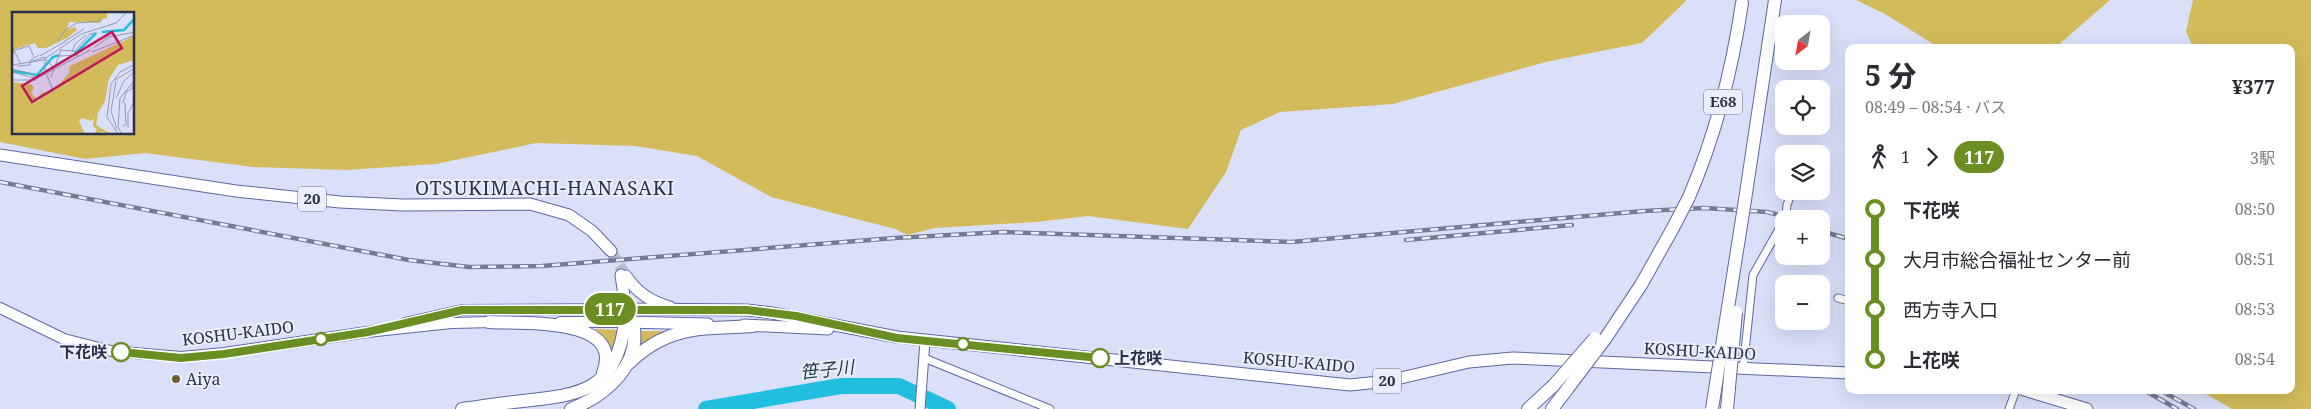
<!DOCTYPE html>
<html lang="ja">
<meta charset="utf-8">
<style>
body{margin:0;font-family:"Noto Serif","Noto Sans JP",serif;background:#f7f7f7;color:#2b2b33;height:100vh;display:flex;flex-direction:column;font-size:19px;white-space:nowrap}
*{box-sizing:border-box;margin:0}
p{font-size:16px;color:#7c7c81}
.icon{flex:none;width:28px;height:28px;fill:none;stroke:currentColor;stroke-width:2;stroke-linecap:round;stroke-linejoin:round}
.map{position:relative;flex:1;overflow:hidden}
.panel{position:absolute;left:1845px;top:44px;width:450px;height:350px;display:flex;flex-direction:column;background:#fff;border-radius:10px;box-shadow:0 5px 20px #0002}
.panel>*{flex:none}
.badge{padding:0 10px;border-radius:16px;font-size:18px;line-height:32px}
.needle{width:32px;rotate:211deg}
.controls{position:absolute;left:1775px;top:15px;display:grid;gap:10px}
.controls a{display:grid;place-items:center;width:55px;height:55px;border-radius:10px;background:#fff;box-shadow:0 5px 20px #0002;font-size:25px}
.map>.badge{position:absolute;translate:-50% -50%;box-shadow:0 0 0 2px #fff}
.legs{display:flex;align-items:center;gap:8px;height:55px;padding:0 20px;font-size:16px}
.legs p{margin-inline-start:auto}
.overview{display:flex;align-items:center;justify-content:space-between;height:85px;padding:0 20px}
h1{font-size:28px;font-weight:800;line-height:38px}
ul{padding:0 20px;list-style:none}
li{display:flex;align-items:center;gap:18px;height:50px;font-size:19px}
li i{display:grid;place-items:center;width:8px;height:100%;margin:0 6px;background:currentColor}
li i::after{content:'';width:12px;height:12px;margin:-6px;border:4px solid;border-radius:50%;background:#fff}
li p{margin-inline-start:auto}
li:first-child i{background:linear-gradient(#0000 50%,currentColor 0)}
li:last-child i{background:linear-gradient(currentColor 50%,#0000 0)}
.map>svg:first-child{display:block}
.green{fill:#d3bb5b;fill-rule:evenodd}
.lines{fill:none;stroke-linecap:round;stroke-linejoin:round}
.river{stroke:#22bedd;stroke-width:16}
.minor-tunnel{stroke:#b7bdd7;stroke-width:7;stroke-dasharray:7 3.5;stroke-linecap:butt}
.trunk-tunnel{stroke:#b7bdd7;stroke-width:11;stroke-dasharray:11 5.5;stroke-linecap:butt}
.minor-casing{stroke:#5e68a2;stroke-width:9}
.tertiary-casing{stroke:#5e68a2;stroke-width:11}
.secondary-casing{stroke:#5e68a2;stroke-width:12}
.trunk-casing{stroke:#5e68a2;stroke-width:13}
.motorway-casing{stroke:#5e68a2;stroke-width:14}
.minor{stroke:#fff;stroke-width:7}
.tertiary{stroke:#fff;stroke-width:9}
.secondary{stroke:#fff;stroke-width:10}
.trunk{stroke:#fff;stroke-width:11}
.motorway{stroke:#fff;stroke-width:12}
.rail-casing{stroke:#767b95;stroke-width:4.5}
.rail{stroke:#eaeefb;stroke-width:2.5;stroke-dasharray:8;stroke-linecap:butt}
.motorway-bridge-casing{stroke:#5e68a2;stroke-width:14;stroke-linecap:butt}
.motorway-bridge{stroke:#fff;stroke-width:12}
.line-1-casing{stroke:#fff;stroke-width:11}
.line-1{stroke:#6b8e23;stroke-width:8}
.stop-1-dot{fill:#fff;stroke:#6b8e23;stroke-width:2.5}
.poi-dot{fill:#6a5d2a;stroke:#eaeefb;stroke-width:2}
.labels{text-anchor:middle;stroke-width:4;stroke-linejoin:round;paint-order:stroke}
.shield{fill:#eaeefb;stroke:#64697e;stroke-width:1}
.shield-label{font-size:15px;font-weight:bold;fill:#2b3049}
.street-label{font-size:16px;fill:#2b3049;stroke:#eaeefb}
.stop-label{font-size:16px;font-weight:bold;fill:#2b3049;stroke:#eaeefb;text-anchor:end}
.poi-label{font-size:16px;fill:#2b3049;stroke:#eaeefb;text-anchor:start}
.water-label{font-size:18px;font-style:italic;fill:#1b3940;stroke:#eaeefb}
.quarter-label{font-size:19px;letter-spacing:1px;fill:#2b3049;stroke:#eaeefb}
.inset-river{fill:none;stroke:#22bedd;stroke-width:2.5}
.inset-road{fill:none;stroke:#949ab3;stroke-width:1}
.view{fill:#c2185b;fill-opacity:0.15;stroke:#c2185b;stroke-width:2.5}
.inset-edge{fill:none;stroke:#2b3049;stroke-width:2.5}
</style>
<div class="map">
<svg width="2311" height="409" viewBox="0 0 2311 409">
<rect width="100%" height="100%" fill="#dae0fa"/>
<g class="green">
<path d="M 0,0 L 1687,0 L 1642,43 L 1550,61 L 1393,104 L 1280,112 L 1241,130 L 1226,172 L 1188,229 L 1088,216 L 1036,222 L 935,228 L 907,235 L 895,229 L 771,197 L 697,156 L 635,146 L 536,143 L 436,164 L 346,170 L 253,167 L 145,153 L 85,159 L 0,142 ZM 14,14 L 134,14 L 134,134 L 14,134 Z"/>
<polygon points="1856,0 2110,0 2056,47 1938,47 1885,14"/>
<polygon points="2193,0 2311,0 2311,409 2232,409 2199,390 2291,390 2291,48 2193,47 2186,32"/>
<polygon points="595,329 621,330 612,359 603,337"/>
<polygon points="639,331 668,331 640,346"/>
</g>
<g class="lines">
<polyline class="river" points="706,409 841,386 899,386 948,409"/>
<polyline class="minor-tunnel" points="1779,229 1784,219"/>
<polyline class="trunk-tunnel" points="611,251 626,276"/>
<g class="minor-casing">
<g id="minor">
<polyline points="1786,214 1787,205 1792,191"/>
<polyline points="1838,298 1849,301"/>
<polyline points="924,358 1050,409"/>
<polyline points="1743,370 1753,275 1779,229"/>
<polyline points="2009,409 2016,390"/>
</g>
</g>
<g class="tertiary-casing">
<polyline id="tertiary" points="920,409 925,341"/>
</g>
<g class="secondary-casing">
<g id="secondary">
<polyline points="0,308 64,339 111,351 181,357 224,353 367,332 451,323 495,322"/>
<polyline points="560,322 625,322"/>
<polyline points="405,323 462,310 626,309"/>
</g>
</g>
<g class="trunk-casing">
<g id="trunk">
<polyline points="0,155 236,191 340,202 403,205 530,204 569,215 592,231 611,251"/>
<polyline points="621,275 626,309 625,322 708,324"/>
<path d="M 626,276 C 637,293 651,302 670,307"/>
<polyline points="626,309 747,310 772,313 897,337 1350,385 1388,381 1469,362 1513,358 1849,373"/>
<polyline points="744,325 828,329"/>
<polyline points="2024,390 2087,409"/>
</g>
</g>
<g class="motorway-casing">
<g id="motorway">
<path d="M 1689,197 C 1716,134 1732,71 1742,3"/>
<polyline points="1745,200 1775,0"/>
<path d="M 489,322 C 521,324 625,316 603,373"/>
<polyline points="1605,339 1641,285 1673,228"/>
<path d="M 629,363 C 668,325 702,329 753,326"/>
<path d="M 462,409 C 482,406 503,403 523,401 C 582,395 616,390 625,322"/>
<path d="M 571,409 C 607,395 642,364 633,323"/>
<polyline points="1528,409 1553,386"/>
<polyline points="1552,409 1568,388"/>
</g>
</g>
<use href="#minor" class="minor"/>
<use href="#tertiary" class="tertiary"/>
<use href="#secondary" class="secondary"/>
<use href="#trunk" class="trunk"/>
<use href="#motorway" class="motorway"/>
<g class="rail-casing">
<g id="rail">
<polyline points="0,182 409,260 469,267 542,266 895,238 1004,232 1291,242 1644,211 1705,208 1767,212 1796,219"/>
<polyline points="1821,231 1849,239"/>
<polyline points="1406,240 1572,225"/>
<polyline points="2144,390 2177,409"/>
<polyline points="2160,390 2194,409"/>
</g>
</g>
<use href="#rail" class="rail"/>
<g class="motorway-bridge-casing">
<g id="motorway-bridge">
<polyline points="1673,228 1689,197"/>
<polyline points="1553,386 1595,338"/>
<polyline points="1568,388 1605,339"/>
<polyline points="1712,409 1745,200"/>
<polyline points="1727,409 1736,312"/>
</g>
</g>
<use href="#motorway-bridge" class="motorway-bridge"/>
</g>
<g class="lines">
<g class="line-1-casing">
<polyline id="line-1" points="121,352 181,358 224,354 368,332 462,310 747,310 796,316 897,338 1100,358"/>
</g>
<use href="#line-1" class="line-1"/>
</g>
<g class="stop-1-dot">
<circle cx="321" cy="339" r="6"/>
<circle cx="963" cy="344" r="6"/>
<circle cx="121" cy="352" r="9"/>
<circle cx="1100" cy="358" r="9"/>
</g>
<circle class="poi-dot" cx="176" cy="379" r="5"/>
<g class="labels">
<g class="shield">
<rect x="1704" y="89.5" width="38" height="25" rx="4"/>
<rect x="298" y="186.5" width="28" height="25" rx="4"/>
<rect x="1373" y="368.5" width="28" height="25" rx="4"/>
</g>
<g class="shield-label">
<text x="1723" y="107">E68</text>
<text x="312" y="204">20</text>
<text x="1387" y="386">20</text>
</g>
<g class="street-label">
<text transform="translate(238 333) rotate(-7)" y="6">KOSHU-KAIDO</text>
<text transform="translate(1700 351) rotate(3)" y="6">KOSHU-KAIDO</text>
<text transform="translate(1299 362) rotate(5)" y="6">KOSHU-KAIDO</text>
</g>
<g class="stop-label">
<text x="107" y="358">下花咲</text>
<text x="1114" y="364" text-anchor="start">上花咲</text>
</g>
<g class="poi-label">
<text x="186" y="385">Aiya</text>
</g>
<g class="water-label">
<text transform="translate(827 370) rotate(-6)" y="6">笹子川</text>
</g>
<g class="quarter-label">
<text x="545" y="195">OTSUKIMACHI-HANASAKI</text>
</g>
</g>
<g transform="translate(12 12)">
<rect width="122" height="122" fill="#dae0fa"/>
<path d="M 0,0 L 95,0 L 95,7 L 92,6 L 87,11 L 57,10 L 55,18 L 63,15 L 65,18 L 55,26 L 34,36 L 26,36 L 23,31 L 3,37 L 0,51 ZM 122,24 L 122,48 L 106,53 L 97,67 L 93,89 L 86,101 L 84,113 L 99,122 L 90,120 L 82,122 L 85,118 L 81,114 L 82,106 L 79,109 L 70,106 L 67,109 L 73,122 L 0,122 L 0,70 L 19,72 L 22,76 L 19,81 L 27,89 L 29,81 L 42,79 L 57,61 L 58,54 Z" fill="#d3bb5b"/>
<path class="inset-river" d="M 90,20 L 112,18 L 123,6M 63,42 L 84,21M 0,59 L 25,63 L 41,45 L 47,43"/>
<path class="inset-road" d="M 46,29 L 52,19 L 65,11 L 89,9 L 87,6M 53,29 L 72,17M 0,34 L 8,51M 83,35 L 97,25 L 123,20M 3,38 L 17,34 L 22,45M 48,38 L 63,39 L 66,44M 63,39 L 78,22 L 85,21M 60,40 L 63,32 L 74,23M 80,40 L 123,23M 28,44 L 54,29M 47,44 L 65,43M 33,46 L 33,58 L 42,81M 19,50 L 32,45 L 40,54M 0,53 L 31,48 L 69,22 L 104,11 L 115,0M 5,54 L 18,53 L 18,49 L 27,43M 0,57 L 21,62 L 23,69M 0,60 L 22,66M 39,65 L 49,38M 0,68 L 22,68 L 78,38M 103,68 L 123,56M 104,69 L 99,99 L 105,117M 104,86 L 112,69 L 123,59M 111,91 L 114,80 L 121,76 L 119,74M 111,114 L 114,113 L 113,91M 116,116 L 116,101 L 123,88M 106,122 L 95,105 L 99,72 L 108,60 L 123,52M 110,122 L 106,115 L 108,86 L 123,68"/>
<path class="view" d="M 100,20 L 110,36 L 20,90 L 10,74 Z"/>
<rect width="122" height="122" class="inset-edge"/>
</g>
</svg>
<div class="controls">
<a><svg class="needle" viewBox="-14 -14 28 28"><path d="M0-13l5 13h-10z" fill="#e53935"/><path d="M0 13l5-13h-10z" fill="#7c7c81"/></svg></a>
<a><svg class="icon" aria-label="locate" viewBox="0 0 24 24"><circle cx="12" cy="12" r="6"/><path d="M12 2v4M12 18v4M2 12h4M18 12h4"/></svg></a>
<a><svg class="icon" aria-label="layers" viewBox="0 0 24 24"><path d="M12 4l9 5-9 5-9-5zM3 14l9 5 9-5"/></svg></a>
<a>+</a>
<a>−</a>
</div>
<b class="badge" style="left:610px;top:309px;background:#6b8e23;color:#fff">117</b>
<section class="panel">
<div class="overview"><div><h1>5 分</h1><p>08:49 – 08:54 · バス</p></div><b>¥377</b></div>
<div class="legs"><svg class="icon" aria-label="walk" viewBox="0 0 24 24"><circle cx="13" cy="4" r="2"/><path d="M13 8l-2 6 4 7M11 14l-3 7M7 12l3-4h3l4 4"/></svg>1<svg class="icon" aria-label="forward" viewBox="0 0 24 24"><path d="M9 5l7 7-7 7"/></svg><b class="badge" style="background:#6b8e23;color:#fff">117</b><p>3駅</p></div>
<ul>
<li><i style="color:#6b8e23"></i><b>下花咲</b><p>08:50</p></li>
<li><i style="color:#6b8e23"></i><span>大月市総合福祉センター前</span><p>08:51</p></li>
<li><i style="color:#6b8e23"></i><span>西方寺入口</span><p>08:53</p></li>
<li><i style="color:#6b8e23"></i><b>上花咲</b><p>08:54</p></li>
</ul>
</section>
</div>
